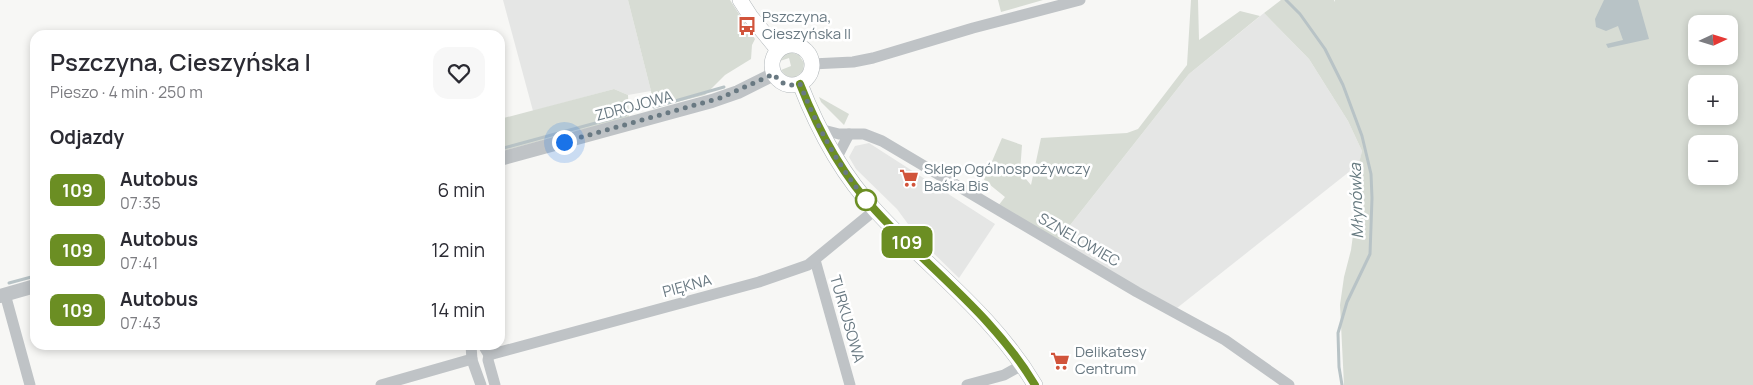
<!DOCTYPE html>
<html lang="pl">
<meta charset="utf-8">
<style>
body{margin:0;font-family:Manrope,sans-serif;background:#f7f7f7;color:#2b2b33;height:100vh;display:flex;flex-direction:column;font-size:19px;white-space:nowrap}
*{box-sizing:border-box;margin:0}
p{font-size:16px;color:#7c7c81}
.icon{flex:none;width:28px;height:28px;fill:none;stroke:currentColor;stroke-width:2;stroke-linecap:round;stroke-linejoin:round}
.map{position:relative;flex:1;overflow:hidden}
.details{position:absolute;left:30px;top:30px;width:475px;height:320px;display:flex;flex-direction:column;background:#fff;border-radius:15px;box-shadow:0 2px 8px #0003}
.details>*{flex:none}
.badge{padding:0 10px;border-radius:8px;font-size:18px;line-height:32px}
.needle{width:32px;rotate:86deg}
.tools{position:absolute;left:1688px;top:15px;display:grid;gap:10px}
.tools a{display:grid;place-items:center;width:50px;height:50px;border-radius:10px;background:#fff;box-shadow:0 2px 8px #0003;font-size:25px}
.you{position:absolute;width:25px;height:25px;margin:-12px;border:4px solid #fff;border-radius:50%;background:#1a73e8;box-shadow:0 0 0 8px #1a73e833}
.map>.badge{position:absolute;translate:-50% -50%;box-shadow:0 0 0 2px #fff}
h2{padding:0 20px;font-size:19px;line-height:45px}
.round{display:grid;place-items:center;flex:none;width:52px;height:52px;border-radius:15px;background:#f7f7f7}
.headline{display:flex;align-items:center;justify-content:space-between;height:85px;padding:0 20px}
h1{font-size:24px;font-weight:600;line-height:38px}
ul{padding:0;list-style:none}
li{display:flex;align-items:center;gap:15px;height:60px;padding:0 20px}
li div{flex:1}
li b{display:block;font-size:19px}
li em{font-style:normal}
li .badge{min-width:55px;font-weight:700;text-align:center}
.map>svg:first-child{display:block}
.built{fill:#e5e6e5}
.green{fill:#d7dcd4;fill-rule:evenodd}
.water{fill:#b8c3c6}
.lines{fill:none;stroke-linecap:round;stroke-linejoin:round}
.stream{stroke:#b8c3c6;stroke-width:3}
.secondary-casing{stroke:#b1b7ba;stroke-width:16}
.minor{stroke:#bfc3c6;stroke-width:11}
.tertiary{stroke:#bfc3c6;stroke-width:14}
.secondary{stroke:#fff;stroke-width:15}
.line-casing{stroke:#fff;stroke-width:11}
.line{stroke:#6b8e23;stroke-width:8}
.walk{stroke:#697982;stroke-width:5;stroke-dasharray:0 9}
.stop-dot{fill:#fff;stroke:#6b8e23;stroke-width:2.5}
.labels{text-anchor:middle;stroke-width:5;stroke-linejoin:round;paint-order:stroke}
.poi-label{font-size:15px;fill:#697982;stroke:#fff;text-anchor:start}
.street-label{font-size:15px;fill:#697982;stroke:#fff}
.water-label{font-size:16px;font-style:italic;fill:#65797f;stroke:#fff}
</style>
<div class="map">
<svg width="1753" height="385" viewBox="0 0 1753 385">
<rect width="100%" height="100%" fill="#f7f7f5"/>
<g class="built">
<polygon points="503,0 628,0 651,91 628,95 614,89 533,111"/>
<polygon points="1264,13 1309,59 1348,121 1362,151 1359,164 1177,308 1056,243 1189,74"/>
<polygon points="869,143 995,224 959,278 919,239 897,209 856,169 849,157 855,146"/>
</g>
<g class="green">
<polygon points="628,0 730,0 755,39 752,45 751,59 725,75 705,95 653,108 651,91"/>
<polygon points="998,0 1043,0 1001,12"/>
<polygon points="1191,0 1198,0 1199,40 1240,11 1260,16 1189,74 1056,243 998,206 1005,197 984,180 1002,138 1022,145 1020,172 1031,185 1041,138 1127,133 1138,129 1187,65"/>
<path d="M 1281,0 L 1334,0 L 1335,2 L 1335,0 L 1753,0 L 1753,385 L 1344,385 L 1340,305 L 1344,277 L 1351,250 L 1357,205 L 1356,175 L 1362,151 L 1348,121 L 1309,59 L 1264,13 ZM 1696,24 L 1729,24 L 1729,56 L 1696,56 ZM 1696,84 L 1729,84 L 1729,116 L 1696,116 ZM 1696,144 L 1729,144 L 1729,176 L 1696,176 Z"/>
<polygon points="790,52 799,55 804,63 803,71 795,78 786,76 781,70 791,66 789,58 780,61 783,56"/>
<polygon points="614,89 628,95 629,117 500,152 500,119"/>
<polygon points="819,97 849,114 844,125 821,102"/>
</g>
<polygon class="water" points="1604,0 1638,0 1649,39 1608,48 1606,44 1623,40 1618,26 1606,31 1596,27 1595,19"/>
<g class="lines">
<g class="stream">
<polyline points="1286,0 1300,14 1325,49 1343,85 1362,136 1371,174 1372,198 1370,254 1347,302 1338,333 1339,367 1342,385"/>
<polyline points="654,107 724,87"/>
<polyline points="500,149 625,115"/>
<polyline points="9,283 35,276"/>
</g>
<g class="secondary-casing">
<g id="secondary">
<polyline points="740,0 751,17 778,50"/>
<circle cx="792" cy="65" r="20"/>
<path d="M 800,84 C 818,130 841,174 876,211 C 931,271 992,313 1035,385"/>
</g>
</g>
<g class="minor">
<polyline points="812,64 853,62 873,58 973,28 1080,0"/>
<polyline points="819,129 839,134 864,134 882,141 1137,292 1225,340 1289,385"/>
<polyline points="836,159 849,134"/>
<polyline points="815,260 850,385"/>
<polyline points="5,294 30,385"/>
<polyline points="471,345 472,360 481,385"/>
<polyline points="483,345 489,355 488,360 495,385"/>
<polyline points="489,355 759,282 808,265 875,210"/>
<polyline points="381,385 472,359"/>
<polyline points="967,385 1004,375 1022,365"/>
</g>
<g class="tertiary">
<polyline points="500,159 712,101 738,92 774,74"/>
<polyline points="0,296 35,286"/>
</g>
<use href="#secondary" class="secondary"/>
</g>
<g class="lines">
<g class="line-casing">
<path id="line" d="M 800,84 C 818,130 841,174 876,211 C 930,270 993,315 1035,385"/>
</g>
<use href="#line" class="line"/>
<path class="walk" d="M 564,142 L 720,98 L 774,74 C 780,84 789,87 800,84 C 817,126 837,164 866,200"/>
</g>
<defs>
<g id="bus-bare" transform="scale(1.5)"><path d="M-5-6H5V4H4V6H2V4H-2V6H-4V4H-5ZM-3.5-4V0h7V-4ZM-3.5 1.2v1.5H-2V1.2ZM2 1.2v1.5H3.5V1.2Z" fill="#d1543b" stroke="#fff" stroke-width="2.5" paint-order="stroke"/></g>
<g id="supermarket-bare" transform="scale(1.5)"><path d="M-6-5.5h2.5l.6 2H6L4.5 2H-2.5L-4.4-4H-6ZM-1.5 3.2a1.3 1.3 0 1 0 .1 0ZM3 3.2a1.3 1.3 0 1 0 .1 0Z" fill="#d1543b" stroke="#fff" stroke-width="2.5" paint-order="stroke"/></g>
</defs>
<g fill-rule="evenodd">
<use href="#bus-bare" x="747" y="26"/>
<use href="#supermarket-bare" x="909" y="178"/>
<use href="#supermarket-bare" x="1060" y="361"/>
</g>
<circle class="stop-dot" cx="866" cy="200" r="10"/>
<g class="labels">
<g class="poi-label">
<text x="762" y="22">Pszczyna,<tspan x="762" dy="17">Cieszyńska II</tspan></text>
<text x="924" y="174">Sklep Ogólnospożywczy<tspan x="924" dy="17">Baśka Bis</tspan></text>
<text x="1075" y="357">Delikatesy<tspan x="1075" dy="17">Centrum</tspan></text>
</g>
<g class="street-label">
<text transform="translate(634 106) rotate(-15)" y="5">ZDROJOWA</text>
<text transform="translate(1079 240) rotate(30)" y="5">SZNELOWIEC</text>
<text transform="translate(687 286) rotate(-15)" y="5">PIĘKNA</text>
<text transform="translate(847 319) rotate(74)" y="5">TURKUSOWA</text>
</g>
<g class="water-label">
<text transform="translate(1356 201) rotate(-92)" y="6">Młynówka</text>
</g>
</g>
</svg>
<div class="tools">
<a><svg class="needle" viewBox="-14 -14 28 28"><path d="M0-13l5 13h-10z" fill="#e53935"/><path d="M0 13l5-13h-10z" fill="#7c7c81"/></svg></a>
<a>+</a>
<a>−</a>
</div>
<div class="you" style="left:564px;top:142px"></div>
<b class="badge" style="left:907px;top:242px;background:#6b8e23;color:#fff">109</b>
<section class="details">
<div class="headline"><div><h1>Pszczyna, Cieszyńska I</h1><p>Pieszo · 4 min · 250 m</p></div><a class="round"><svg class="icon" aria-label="heart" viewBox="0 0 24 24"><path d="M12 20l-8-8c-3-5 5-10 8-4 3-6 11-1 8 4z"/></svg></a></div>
<h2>Odjazdy</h2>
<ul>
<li><span class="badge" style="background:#6b8e23;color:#fff">109</span><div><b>Autobus</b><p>07:35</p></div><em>6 min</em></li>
<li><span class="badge" style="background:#6b8e23;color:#fff">109</span><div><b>Autobus</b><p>07:41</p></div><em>12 min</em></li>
<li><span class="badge" style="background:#6b8e23;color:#fff">109</span><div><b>Autobus</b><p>07:43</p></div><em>14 min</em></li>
</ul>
</section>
</div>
